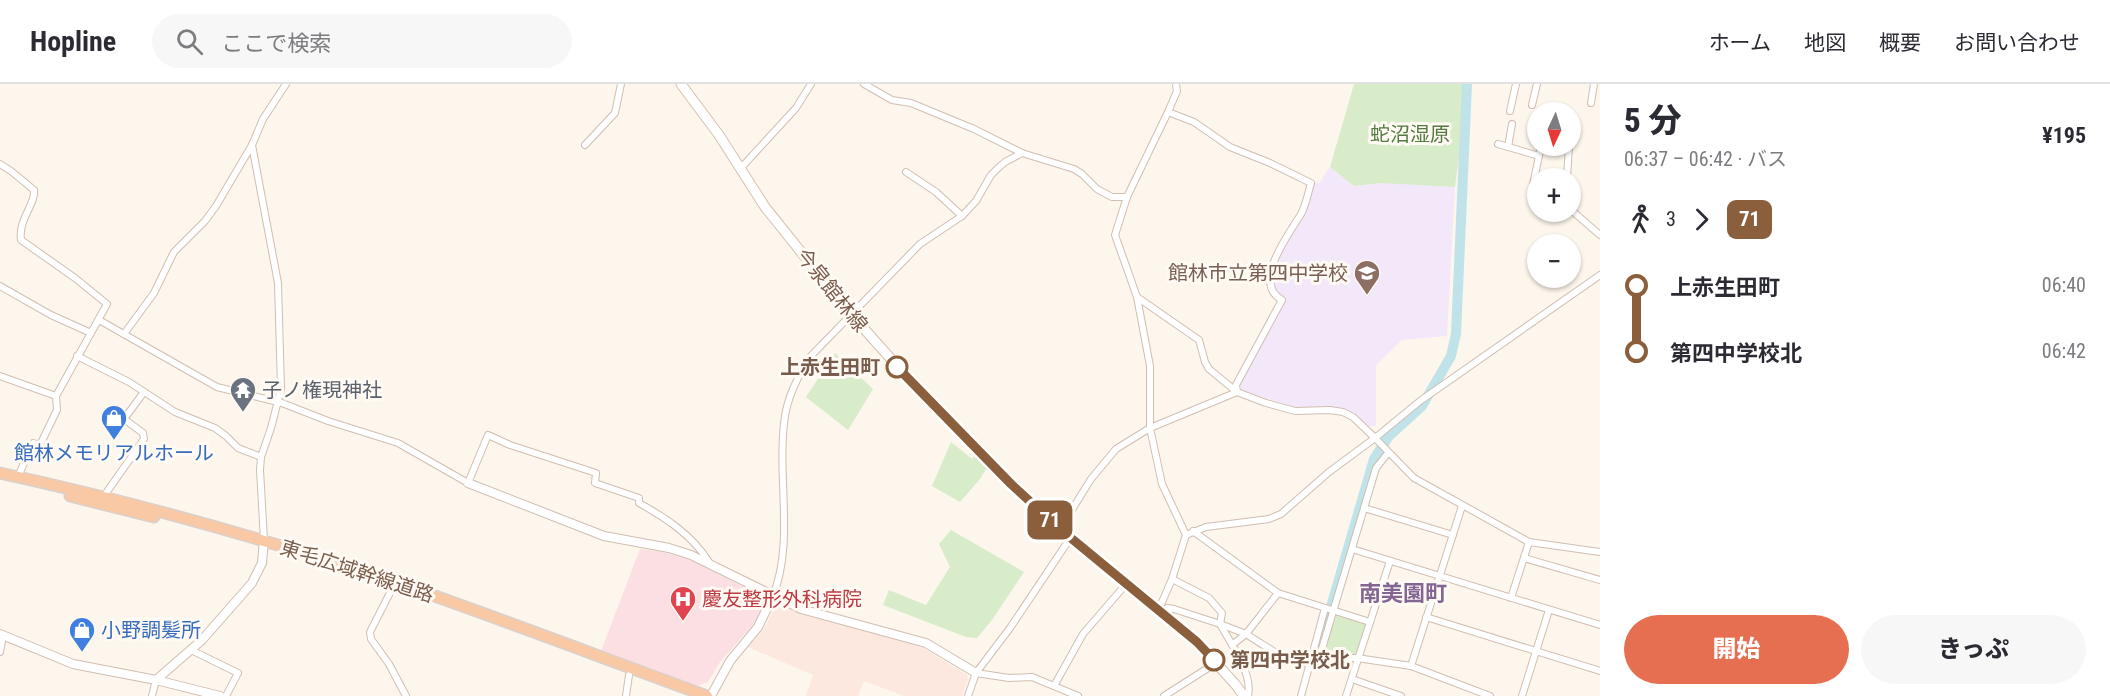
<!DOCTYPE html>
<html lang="ja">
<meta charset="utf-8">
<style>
body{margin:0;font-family:"Roboto Condensed","Noto Sans JP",sans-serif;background:#f7f7f7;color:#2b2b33;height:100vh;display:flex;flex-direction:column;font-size:22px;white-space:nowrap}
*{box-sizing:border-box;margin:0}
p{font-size:20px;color:#7c7c81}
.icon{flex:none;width:33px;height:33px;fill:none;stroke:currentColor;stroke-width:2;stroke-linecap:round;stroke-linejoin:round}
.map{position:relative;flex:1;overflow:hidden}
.details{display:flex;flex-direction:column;background:#fff;width:510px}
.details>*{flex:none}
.badge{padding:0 12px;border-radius:9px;font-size:21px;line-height:39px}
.needle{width:39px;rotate:184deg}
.fabs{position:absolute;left:1527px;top:18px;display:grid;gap:12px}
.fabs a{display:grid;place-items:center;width:54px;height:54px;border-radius:50%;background:#fff;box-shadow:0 2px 4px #0004;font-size:30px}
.map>.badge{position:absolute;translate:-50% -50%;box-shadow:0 0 0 3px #fff}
.legs{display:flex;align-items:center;gap:9px;height:66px;padding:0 24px;font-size:20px}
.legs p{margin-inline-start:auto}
.headline{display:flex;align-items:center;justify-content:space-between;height:102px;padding:0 24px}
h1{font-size:33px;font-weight:800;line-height:45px}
.cta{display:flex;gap:12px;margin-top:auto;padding:12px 24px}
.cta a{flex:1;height:69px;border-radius:36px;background:#e76f51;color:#fff;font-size:24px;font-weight:800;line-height:69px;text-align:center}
.cta a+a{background:#f7f7f7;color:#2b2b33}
ul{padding:0 24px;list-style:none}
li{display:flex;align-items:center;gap:21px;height:66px;font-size:22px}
li i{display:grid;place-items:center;width:9px;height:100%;margin:0 8px;background:currentColor}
li i::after{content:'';width:15px;height:15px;margin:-8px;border:4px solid;border-radius:50%;background:#fff}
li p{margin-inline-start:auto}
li:first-child i{background:linear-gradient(#0000 50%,currentColor 0)}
li:last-child i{background:linear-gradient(currentColor 50%,#0000 0)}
header{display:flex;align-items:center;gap:36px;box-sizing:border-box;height:84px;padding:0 30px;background:#fff;border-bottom:2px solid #e1e1e2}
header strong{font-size:28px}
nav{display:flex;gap:33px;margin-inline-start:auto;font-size:21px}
.search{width:420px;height:54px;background:#f7f7f7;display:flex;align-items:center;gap:15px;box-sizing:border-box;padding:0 21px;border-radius:33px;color:#7c7c81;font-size:22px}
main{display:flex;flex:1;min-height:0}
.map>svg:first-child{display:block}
.commercial{fill:#fde8e0}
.education{fill:#f3e8fa}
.medical{fill:#fbdfe3}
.green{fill:#d8ecc9}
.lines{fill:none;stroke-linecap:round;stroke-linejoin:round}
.river{stroke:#bfe3e8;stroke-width:10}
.minor-casing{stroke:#d1beb0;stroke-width:8}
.tertiary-casing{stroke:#d1beb0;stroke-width:10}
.secondary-casing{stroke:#d6c0b0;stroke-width:11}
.trunk-casing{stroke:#dad1cd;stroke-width:13}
.minor{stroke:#fff;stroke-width:6}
.tertiary{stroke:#fff;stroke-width:8}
.secondary{stroke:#fff;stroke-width:9}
.trunk{stroke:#f9c8a4;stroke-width:10}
.line-1-casing{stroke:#fff;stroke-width:14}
.line-1{stroke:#8b5e3c;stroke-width:9}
.stop-1-dot{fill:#fff;stroke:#8b5e3c;stroke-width:3}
.labels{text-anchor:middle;stroke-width:6;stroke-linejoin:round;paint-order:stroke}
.park-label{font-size:20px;fill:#537a41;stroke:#fffaf3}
.education-label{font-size:20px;fill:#785e54;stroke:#fffaf3;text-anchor:end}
.street-label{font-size:20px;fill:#7a5c4d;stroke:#fffaf3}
.stop-label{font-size:20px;font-weight:bold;fill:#7a5c4d;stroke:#fffaf3;text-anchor:end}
.worship-label{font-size:20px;fill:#5b616d;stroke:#fffaf3;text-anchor:start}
.shop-label{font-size:20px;fill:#366cbe;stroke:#fffaf3}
.health-label{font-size:20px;fill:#be3a42;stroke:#fffaf3;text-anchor:start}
.quarter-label{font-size:22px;font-weight:bold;fill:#846695;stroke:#fffaf3}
</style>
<header>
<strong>Hopline</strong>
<div class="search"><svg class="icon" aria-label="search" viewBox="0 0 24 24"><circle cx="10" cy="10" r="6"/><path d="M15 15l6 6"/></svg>ここで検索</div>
<nav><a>ホーム</a><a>地図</a><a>概要</a><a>お問い合わせ</a></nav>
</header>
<main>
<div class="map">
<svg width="1600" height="612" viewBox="0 0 1600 612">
<rect width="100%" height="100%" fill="#fdf6ec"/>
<polygon class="commercial" points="781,523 811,533 901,556 923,564 967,591 968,596 962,612 904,612 864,597 858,612 806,612 813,591 748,563 764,545 774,525"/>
<polygon class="education" points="1330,83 1354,102 1381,99 1449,99 1455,103 1447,252 1402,256 1376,281 1376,342 1366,342 1333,324 1294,323 1241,306 1240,300 1286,214 1275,206 1273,200 1282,167 1305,130 1314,99 1319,99"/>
<polygon class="medical" points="640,465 663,468 691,476 761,512 764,519 758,533 750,544 720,578 708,598 697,602 601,567"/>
<g class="green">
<polygon points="1354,0 1467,0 1468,5 1455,103 1381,99 1354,102 1330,83"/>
<polygon points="835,269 873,305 848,346 806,313"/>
<polygon points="951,358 972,375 981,361 994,372 980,395 960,418 932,402"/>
<polygon points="951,446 1024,488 992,536 977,554 966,553 883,521 889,506 926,521 950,483 939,460"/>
<polygon points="1337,530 1369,539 1357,574 1319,577"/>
</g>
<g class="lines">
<polyline class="river" points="1319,564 1374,375 1389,352 1422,322 1451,272 1456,250 1467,0"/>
<g class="minor-casing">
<g id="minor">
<polyline points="864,0 892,16 911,19 974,45 1022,69 1074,85 1082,90 1097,105 1112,113 1127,113"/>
<polyline points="1176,0 1177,7 1168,28 1127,113 1115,151 1137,213 1150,282 1150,344 1162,400 1186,451"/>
<polyline points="1591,19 1594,0"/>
<polyline points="1532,21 1537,0"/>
<polyline points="1510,27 1516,0"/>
<polyline points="1498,60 1539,72"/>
<polyline points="252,61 278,199 281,305 271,344 261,373 260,386 264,456"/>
<polyline points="585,61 615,29 621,0"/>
<polyline points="1508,63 1512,40"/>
<path d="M 0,80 L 11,87 L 34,106 C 36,120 18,135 21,156 L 75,194 L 107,220 L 56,312 L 57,326 L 41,359 L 40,361 L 33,359 L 32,360 L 18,393"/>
<polyline points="740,85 796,24 811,0"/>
<polyline points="906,88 936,108 962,132"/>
<polyline points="1567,94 1569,62"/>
<polyline points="1538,103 1533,101 1541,62"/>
<polyline points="1570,125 1600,151"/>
<polyline points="0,202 51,231 91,249"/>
<polyline points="1137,213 1199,256 1205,278 1209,285 1237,308 1266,319 1295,327 1330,326 1343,328 1353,333 1375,354 1420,317 1600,191"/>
<path d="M 99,236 L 217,303 L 282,319 L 328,337 L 398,359 L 468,399 L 488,351 L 510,361 L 596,389 L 595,399 L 639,414 L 639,419 C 666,434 692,451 709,478"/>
<polyline points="124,250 154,209 174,168 205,137 216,122 252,61 263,35 286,0"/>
<polyline points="77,272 129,298 175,328 215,344 226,352 238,364 261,373"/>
<polyline points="0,292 56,312"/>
<polyline points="104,412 144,355 143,349 124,335 144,308"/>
<polyline points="1364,424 1453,451"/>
<path d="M 1060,445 L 1091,395 L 1116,365 L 1150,344 L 1237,308 L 1236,301 L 1282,216 C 1251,199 1289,150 1301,130 C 1306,121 1308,109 1311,99 L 1270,79 L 1230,63 L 1194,38 L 1168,28"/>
<polyline points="1193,447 1278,509 1370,538"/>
<polyline points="1352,465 1600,541"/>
<polyline points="1524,474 1600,496"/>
<polyline points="1172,495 1209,514 1222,529 1220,540 1246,550 1278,509"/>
<polyline points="395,499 370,548 371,555 389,580 406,612"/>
<path d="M 773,512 C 795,457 776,391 785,332 C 788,312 798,294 807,276 L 920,160 L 962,132 L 976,117 L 991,91 L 998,84 L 1005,78 L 1022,69"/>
<polyline points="1511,514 1529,458"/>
<polyline points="1159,525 1172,495 1186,451 1206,443 1269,435 1281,430 1329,388 1375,354 1414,394 1529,458 1600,468"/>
<path d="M 1163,528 L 1167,524 L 1174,525 L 1220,540 C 1231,560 1253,589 1248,612"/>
<polyline points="1426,533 1600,587"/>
<polyline points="1232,561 1246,550 1284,574 1305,579 1340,574 1357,574 1411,582 1490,612"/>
<polyline points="191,566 238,589 226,612"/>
<polyline points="0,568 3,552"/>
<polyline points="1318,578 1376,384 1388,369"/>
<polyline points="1411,582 1462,422"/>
<polyline points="976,589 1009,594 1032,593 1078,612"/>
<polyline points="1352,595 1401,612"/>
<polyline points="1054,602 1083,550 1127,499"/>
<polyline points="152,612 156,596"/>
<polyline points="626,612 629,591"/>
<polyline points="968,612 976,589 1010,544 1071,453"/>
<polyline points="1164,612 1216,579"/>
<polyline points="1301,612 1325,524"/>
<polyline points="1346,612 1390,477"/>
<polyline points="1522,612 1549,526"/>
</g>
</g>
<g class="tertiary-casing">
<g id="tertiary">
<polyline points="468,399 604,452 669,464 691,471 801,525 926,559 976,589"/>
<polyline points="0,550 73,580 156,596 220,612"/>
<polyline points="156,596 202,556 252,499 262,479 264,456"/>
<polyline points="711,612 730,577 758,543 773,512"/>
</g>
</g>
<g class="secondary-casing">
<polyline id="secondary" points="681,0 719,51 765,123 850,229 907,293 994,385 1060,445 1197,558 1235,600 1244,612"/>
</g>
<g class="trunk-casing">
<g id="trunk">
<path d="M 0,389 C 134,418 265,455 395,498 C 499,534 603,574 707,612"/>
<polyline points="70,412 154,433"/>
</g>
</g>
<use href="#minor" class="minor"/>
<use href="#tertiary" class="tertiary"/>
<use href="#secondary" class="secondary"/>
<use href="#trunk" class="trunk"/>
</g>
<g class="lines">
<g class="line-1-casing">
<polyline id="line-1" points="897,283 1011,400 1060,445 1197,558 1214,576"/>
</g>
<use href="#line-1" class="line-1"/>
</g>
<defs>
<g id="school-pin" transform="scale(1.35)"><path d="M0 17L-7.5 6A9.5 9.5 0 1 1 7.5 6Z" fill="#8d6e63" stroke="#fffaf3"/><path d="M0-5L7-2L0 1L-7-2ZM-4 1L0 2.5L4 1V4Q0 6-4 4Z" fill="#fff"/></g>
<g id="temple-pin" transform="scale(1.35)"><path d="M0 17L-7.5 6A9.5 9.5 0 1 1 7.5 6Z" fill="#6b7280" stroke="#fffaf3"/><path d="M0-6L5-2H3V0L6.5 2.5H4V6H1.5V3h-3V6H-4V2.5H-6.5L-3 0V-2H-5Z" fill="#fff"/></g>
<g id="shop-pin" transform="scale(1.35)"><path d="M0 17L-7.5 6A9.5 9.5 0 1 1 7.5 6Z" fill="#3f7fe0" stroke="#fffaf3"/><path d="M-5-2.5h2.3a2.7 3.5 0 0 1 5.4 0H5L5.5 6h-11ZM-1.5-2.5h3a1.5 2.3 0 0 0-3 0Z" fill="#fff"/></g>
<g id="hospital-pin" transform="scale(1.35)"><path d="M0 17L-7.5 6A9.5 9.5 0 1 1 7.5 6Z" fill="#e0444e" stroke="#fffaf3"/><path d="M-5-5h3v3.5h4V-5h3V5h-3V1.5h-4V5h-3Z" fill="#fff"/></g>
</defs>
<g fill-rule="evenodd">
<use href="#school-pin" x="1367" y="189"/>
<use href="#temple-pin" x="243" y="306"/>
<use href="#shop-pin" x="114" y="334"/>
<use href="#hospital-pin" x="683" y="515"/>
<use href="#shop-pin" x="82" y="546"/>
</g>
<g class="stop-1-dot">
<circle cx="897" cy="283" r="10"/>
<circle cx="1214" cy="576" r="10"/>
</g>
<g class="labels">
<g class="park-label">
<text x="1410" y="57">蛇沼湿原</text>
</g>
<g class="education-label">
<text x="1348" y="196">館林市立第四中学校</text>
</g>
<g class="street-label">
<text transform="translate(832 206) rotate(51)" y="7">今泉館林線</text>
<text transform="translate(357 487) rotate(18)" y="7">東毛広域幹線道路</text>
</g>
<g class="stop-label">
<text x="880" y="290">上赤生田町</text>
<text x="1230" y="583" text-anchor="start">第四中学校北</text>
</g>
<g class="worship-label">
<text x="262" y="313">子ノ権現神社</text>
</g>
<g class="shop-label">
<text x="114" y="376">館林メモリアルホール</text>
<text x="101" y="553" text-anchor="start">小野調髪所</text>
</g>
<g class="health-label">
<text x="702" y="522">慶友整形外科病院</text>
</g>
<g class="quarter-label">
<text x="1403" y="517">南美園町</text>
</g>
</g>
</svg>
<div class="fabs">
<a><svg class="needle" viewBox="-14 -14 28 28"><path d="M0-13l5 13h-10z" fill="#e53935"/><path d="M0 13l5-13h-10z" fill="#7c7c81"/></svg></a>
<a>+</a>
<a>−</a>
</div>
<b class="badge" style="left:1050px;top:436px;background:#8b5e3c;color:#fff">71</b>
</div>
<section class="details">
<div class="headline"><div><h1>5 分</h1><p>06:37 – 06:42 · バス</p></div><b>¥195</b></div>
<div class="legs"><svg class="icon" aria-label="walk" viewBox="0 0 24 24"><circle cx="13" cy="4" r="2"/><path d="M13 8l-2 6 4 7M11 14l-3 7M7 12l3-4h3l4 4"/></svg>3<svg class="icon" aria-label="forward" viewBox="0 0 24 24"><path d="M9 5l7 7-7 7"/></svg><b class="badge" style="background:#8b5e3c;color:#fff">71</b></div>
<ul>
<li><i style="color:#8b5e3c"></i><b>上赤生田町</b><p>06:40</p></li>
<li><i style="color:#8b5e3c"></i><b>第四中学校北</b><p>06:42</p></li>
</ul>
<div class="cta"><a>開始</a><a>きっぷ</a></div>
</section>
</main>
